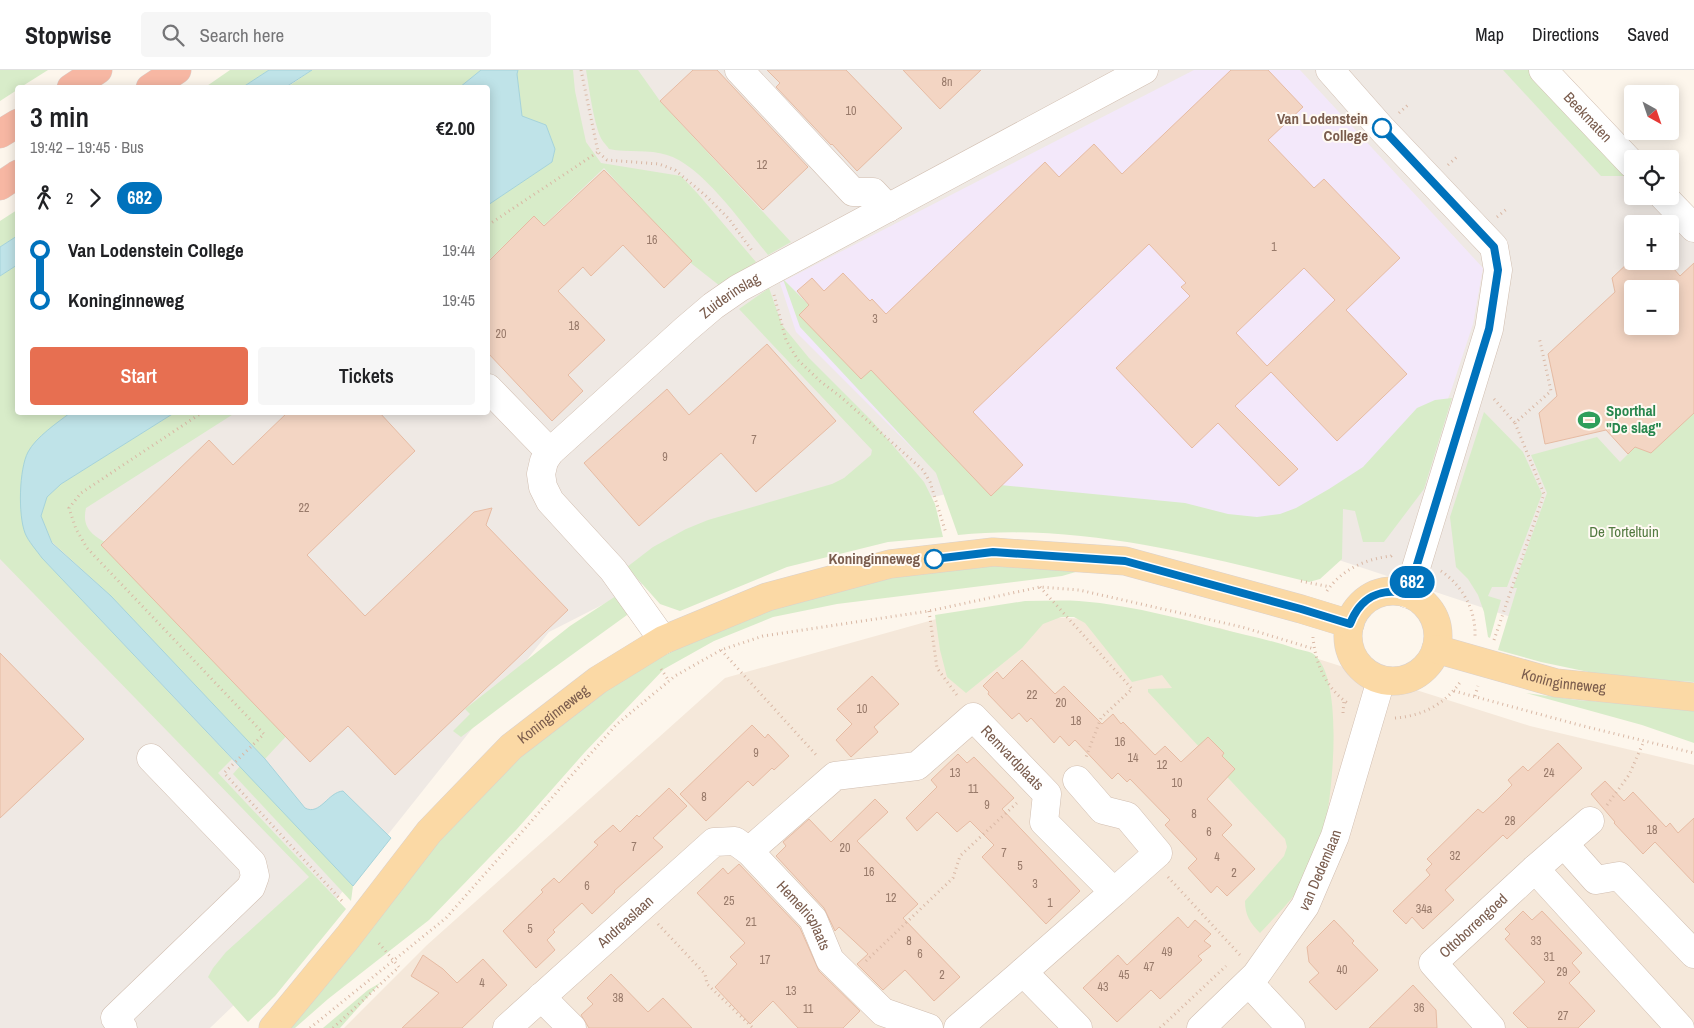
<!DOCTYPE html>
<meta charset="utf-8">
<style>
body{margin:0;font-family:"Archivo Narrow",sans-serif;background:#f6f6f6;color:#202124;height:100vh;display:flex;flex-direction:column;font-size:19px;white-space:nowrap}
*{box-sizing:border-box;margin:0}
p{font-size:16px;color:#757577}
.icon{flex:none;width:28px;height:28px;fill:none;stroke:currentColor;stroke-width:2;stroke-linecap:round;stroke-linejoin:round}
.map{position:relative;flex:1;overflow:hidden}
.details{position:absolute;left:15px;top:15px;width:475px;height:330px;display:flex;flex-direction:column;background:#fff;border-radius:5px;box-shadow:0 2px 12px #0003}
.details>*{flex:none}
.badge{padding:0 10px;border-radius:16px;font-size:18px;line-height:32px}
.needle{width:32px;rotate:140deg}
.fabs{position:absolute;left:1624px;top:15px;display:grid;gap:10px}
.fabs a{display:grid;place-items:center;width:55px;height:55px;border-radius:5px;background:#fff;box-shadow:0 2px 12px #0003;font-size:25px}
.map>.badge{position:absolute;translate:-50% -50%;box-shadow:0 0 0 2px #fff}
.legs{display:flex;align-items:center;gap:8px;height:55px;padding:0 15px;font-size:16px}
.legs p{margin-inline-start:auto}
.head{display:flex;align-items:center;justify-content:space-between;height:85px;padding:0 15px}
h1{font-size:28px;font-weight:600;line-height:38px}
.primary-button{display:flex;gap:10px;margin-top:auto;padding:10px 15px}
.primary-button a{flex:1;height:58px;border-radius:5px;background:#e76f51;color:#fff;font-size:20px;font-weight:600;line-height:58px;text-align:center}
.primary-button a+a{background:#f6f6f6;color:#202124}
ul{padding:0 15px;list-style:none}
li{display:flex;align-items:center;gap:18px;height:50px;font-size:19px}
li i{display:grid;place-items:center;width:8px;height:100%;margin:0 6px;background:currentColor}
li i::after{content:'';width:12px;height:12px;margin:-6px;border:4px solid;border-radius:50%;background:#fff}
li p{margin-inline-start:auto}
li:first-child i{background:linear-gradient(#0000 50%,currentColor 0)}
li:last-child i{background:linear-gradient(currentColor 50%,#0000 0)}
header{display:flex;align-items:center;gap:30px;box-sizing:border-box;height:70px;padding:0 25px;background:#fff;border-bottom:1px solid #e0e0e0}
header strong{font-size:24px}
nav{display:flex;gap:28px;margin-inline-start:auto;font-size:18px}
.search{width:350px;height:45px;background:#f6f6f6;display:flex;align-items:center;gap:12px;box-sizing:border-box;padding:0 18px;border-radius:5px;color:#757577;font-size:19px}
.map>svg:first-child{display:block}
.residential{fill:#f5e8da}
.industrial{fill:#efe9e4;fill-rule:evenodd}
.education{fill:#f3e8fa}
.green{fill:#d8ecc9}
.water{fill:#bfe3e8;stroke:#a5d3da}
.building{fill:#f3d5c3;stroke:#e6bba3;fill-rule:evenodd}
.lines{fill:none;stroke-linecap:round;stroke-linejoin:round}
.minor-casing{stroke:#d1beb0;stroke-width:29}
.major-casing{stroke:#dad1cd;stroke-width:29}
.highway-casing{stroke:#dad1cd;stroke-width:29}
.path{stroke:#d9b8a5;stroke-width:3;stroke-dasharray:1 4;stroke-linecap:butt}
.minor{stroke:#fff;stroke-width:28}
.major{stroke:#fbd9a5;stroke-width:28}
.highway{stroke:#f7b7a3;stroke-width:28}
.line-1-casing{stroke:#fff;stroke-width:11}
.line-1{stroke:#0072bc;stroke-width:8}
.stop-1-dot{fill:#fff;stroke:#0072bc;stroke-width:2.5}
.labels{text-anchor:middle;stroke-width:4;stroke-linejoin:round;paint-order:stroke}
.number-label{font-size:12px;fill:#987a6a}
.street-label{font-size:15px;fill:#7a5c4d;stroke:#fffaf3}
.stop-label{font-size:15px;font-weight:bold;fill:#7a5c4d;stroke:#fffaf3;text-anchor:end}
.leisure-label{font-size:15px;font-weight:bold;fill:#27864d;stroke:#fffaf3;text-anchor:start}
.park-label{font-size:15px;fill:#537a41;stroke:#fffaf3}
</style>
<header>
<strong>Stopwise</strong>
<div class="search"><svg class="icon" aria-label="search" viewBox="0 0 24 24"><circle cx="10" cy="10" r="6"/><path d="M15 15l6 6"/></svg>Search here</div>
<nav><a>Map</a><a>Directions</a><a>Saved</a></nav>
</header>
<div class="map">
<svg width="1694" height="958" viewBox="0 0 1694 958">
<rect width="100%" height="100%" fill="#fdf6ec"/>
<polygon class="residential" points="965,541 1220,558 1530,656 1694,695 1694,958 344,958 427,875 725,608"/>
<path class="industrial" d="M 404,0 L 1529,0 L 1632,107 L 1632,126 L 1651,126 L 1694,170 L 1694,585 L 1511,547 L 1257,463 L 950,423 L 698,486 L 549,562 L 312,860 L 210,958 L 0,958 L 0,258 L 18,342 L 488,342 L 488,18 L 370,17 ZM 1632,154 L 1670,154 L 1670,191 L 1632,191 ZM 1632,219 L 1670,219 L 1670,256 L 1632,256 Z"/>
<polygon class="education" points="1194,0 1300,0 1483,198 1473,254 1451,321 1417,408 1349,426 1276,485 945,411 796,262 780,213"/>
<g class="green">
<polygon points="0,0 48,0 21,17 18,18 17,20 0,31"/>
<polygon points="230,0 269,0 243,17 204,18"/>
<polygon points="312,0 481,0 460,17 286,18"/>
<polygon points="518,0 573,0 575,21 586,72 601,93 681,106 698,124 756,192 720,216 692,194 604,98 544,155 534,146 488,191 488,135 552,92 555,79 546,55 522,46 517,4"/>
<path d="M 586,0 L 638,0 L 660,31 L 791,172 L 768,185 C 744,156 702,95 667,85 C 649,79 628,83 609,79 C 607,76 604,73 602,70 C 594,56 589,17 586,0 Z"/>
<polygon points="1503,0 1533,0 1632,106 1601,106"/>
<polygon points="17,140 17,166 0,177 0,151"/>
<polygon points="17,195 18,342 70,343 42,366 22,405 20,431 25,463 42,488 232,689 218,703 346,839 275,926 248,952 208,907 213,898 226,882 309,807 0,489 0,206"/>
<path d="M 783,209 L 882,308 L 980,413 L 1185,433 L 1228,444 L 1257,447 L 1280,444 L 1296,438 L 1329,419 L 1363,397 L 1417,338 L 1435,330 L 1452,328 L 1424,419 L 1384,472 L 1363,472 L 1355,441 L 1343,439 L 1342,489 L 1320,509 L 1309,512 C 1195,484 1077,453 958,465 L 936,403 L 800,257 Z"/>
<polygon points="769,218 782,255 809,288 872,351 924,412 935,434 943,467 888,472 787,497 680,541 660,534 627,497 653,477 686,459 708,450 832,414 844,408 871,385 872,380 739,239"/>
<polygon points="1484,342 1523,382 1542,424 1507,517 1492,517 1488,526 1501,530 1490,568 1488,567 1484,542 1478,525 1468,509 1456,497 1450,447"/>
<path d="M 174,343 L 235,343 L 86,438 C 81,459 94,466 110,475 L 291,661 L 265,689 L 111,526 L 52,472 L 41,446 L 47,427 L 61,414 Z"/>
<polygon points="1694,343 1694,612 1617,608 1541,592 1498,580 1517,518 1513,518 1547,423 1531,385 1597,367 1620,392 1635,377 1651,382"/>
<polygon points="986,494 1086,499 1062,506 837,534 773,547 714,571 664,599 585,682 517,759 429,850 328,929 295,958 289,958 296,951 443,761 533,671 630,601 734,550 850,513"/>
<polygon points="619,524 627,539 627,545 526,618 461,667 453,661 470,644 465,639 570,556"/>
<path d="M 1025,531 C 1043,531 1061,530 1079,531 C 1135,535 1191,552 1246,565 C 1263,569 1280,573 1297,579 C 1301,580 1308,581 1312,583 C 1348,606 1331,749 1318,785 C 1307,816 1282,839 1260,863 C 1250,853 1245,845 1245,831 L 1284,786 L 1287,777 L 1285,769 L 1148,622 L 1148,619 L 1172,618 L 1162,605 L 1132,612 L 1085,553 L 1074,547 L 1061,547 L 1043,554 L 1022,578 L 966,623 L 947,607 L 940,580 L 935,545 Z"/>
<polygon points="1526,623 1577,630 1694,638 1694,673 1642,655"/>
<polygon points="240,696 271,727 353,816 351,831 233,704"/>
<polygon points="380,913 340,958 323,958 368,920"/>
</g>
<g class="water">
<polygon points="269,0 312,0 286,17 243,17"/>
<polygon points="481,0 518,0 517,4 522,46 546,55 555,79 552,92 488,135 488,18 460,17"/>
<polygon points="17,166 17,195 0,206 0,177"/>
<path d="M 70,343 L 174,343 L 61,414 L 47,427 L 41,446 L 52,473 L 111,526 L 265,689 L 305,738 C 320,746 328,722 343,721 L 391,768 L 353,816 L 42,488 C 37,481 28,471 25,463 C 18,445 19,399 28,382 C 36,367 57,353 70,343 Z"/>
</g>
<g class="building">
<polygon points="693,0 717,0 808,97 763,140 660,31"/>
<polygon points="767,0 846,0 902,58 857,101 832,74 831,75 776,17 780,13"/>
<polygon points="903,0 981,0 940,39"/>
<path d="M 1231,0 L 1268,0 L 1303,37 L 1268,70 L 1314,118 L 1324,109 L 1400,188 L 1346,240 L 1407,304 L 1337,371 L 1271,302 L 1235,336 L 1298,399 L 1279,416 L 1218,353 L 1192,378 L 1116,298 L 1190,226 L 1181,217 L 1186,213 L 1149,174 L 973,342 L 1023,395 L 991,426 L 871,300 L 861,309 L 799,245 L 809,235 L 797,221 L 812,208 L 824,221 L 843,203 L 870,231 L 872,229 L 886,244 L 1045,92 L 1059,107 L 1094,74 L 1122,104 ZM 1304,198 L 1335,230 L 1267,296 L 1236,263 Z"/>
<polygon points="604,100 692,191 664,218 623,175 591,206 583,197 558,221 605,270 568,305 583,321 552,351 488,283 488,192 534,146 544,156"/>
<path d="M 1630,191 L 1667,191 L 1680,206 L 1694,193 L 1694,343 L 1651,383 L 1635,377 L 1628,384 L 1606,360 L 1545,374 L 1539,343 L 1557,326 L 1548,284 L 1615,222 L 1612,208 ZM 1632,219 L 1670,219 L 1670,256 L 1632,256 Z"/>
<polygon points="767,274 836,351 756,422 721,383 639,456 584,393 667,319 689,345"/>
<polygon points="288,342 379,342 415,381 307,485 365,546 474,442 492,438 486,455 568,540 395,705 348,656 310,692 101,475 209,370 233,395"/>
<polygon points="0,583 84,669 0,748"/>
<polygon points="1022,590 1055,624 1064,616 1102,654 1113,644 1121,654 1123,652 1155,685 1165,676 1181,692 1208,667 1224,683 1222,686 1235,699 1207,729 1232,755 1222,765 1255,799 1227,826 1217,816 1211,823 1188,798 1197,789 1165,755 1170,750 1130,709 1127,712 1118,703 1112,709 1075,670 1069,676 1060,666 1054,673 1031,648 1027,652 1019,643 1012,649 988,624 989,622 983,616 997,602 1003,609"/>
<polygon points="872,606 899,634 874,657 878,662 851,687 836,670 852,654 837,639"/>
<polygon points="752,655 765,668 768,664 789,686 774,700 772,698 753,716 748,711 706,751 680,724"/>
<polygon points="1558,673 1582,698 1507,769 1503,765 1445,820 1454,830 1423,859 1412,847 1406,854 1393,841 1430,805 1426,800 1432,794 1427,789 1478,739 1483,743 1498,729 1512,715 1508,710 1523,696 1528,701"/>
<polygon points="958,684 967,693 974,687 1014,728 1002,739 1080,821 1046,854 982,787 994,775 970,751 957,762 937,742 917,761 906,748 937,717 931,710"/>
<polygon points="1605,711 1624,731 1633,722 1666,757 1670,753 1678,763 1694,748 1694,813 1655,772 1643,784 1614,753 1615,752 1591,724"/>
<polygon points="669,718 687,736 653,768 663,777 614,821 615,822 592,844 582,833 553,860 555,862 547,870 555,880 536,898 503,861 543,822 541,820 554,808 559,813 598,775 594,772 613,755 620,762 637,745 639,747"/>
<polygon points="875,729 888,742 857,771 918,834 903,848 960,907 934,931 905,900 883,920 857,894 868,884 839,857 835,861 824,838 776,786 786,776 783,772 809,749 831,772"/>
<polygon points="739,794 800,858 819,901 860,941 843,958 798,958 773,931 750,954 715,917 737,894 730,887 745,873 697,823 723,798 728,804"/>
<polygon points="1523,841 1532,850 1542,841 1582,883 1572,893 1580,902 1569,913 1595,941 1578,958 1528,958 1513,943 1545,912 1505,869 1510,864 1505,859"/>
<polygon points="1178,847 1188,858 1195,850 1211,864 1204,871 1211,876 1198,886 1202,890 1160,929 1151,920 1117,952 1083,918 1118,885 1127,895"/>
<polygon points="1334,850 1354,871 1352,873 1378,900 1336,940 1309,912 1319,903 1309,892 1307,877"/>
<polygon points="423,885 443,899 457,913 483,889 507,915 462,958 402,958 439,923 411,906"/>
<polygon points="611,904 648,942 663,928 692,958 589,958 581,945 593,934 587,928"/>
<polygon points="1413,915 1436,940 1437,958 1369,958"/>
</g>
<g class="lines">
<g class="minor-casing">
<g id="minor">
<polyline points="739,0 853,122 873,122 888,138"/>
<polyline points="1330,0 1382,59 1494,177 1498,200 1489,259 1408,524"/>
<path id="s1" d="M 1543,0 L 1632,94"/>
<polyline points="1663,126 1694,158"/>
<polyline points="488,318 550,382"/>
<path id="s2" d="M 663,570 L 613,500 L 550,431 L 543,417 L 541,404 L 544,391 L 550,382 L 686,259 L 713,236 L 739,218 L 1144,0"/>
<polyline points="1564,774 1596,810 1619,806 1694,884"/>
<path id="s3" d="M 749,781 L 835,706 L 917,696 L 973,647 L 1047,724 L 1044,752 L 1114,822 L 1158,783 L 1127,746 L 1103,740 L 1077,710"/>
<polyline points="1535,799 1680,958"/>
<polyline points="1023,902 1114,822"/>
<polyline points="1249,913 1291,958"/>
<polyline points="541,927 572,958"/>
<polyline points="123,958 115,948 251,817 255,806 252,793 151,688"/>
<path id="s4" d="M 507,958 L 714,772 L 735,771 L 749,781 L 813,849 L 830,890 L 883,942 L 929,958"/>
<polyline points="958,958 1023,902 1078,958"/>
<path id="s5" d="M 1201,958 L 1256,905 L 1305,836 L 1335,766 L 1381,610"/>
<path id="s6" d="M 1491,958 L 1433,893 L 1535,799 L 1590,751"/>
</g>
</g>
<g class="major-casing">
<g id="major">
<circle cx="1393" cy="566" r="45"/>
<path id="s7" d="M 1436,579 L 1556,613 L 1694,627"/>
<path id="s8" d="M 273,958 L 348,867 L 429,762 L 511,677 L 598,610 L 663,570 L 767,527 L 890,494 L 993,482 L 1125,491 L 1301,539 L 1350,554"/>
</g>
</g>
<g class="highway-casing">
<g id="highway">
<polyline points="71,18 98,0"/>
<polyline points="150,18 177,0"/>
<polyline points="0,64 18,53"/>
<polyline points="0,116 18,104"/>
</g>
</g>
<g class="path">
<polyline points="581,0 598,82 607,90 659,94 675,100 705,125 729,149 753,182"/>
<polyline points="1399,43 1409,34"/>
<polyline points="1448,95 1459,85"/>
<polyline points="1497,147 1508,138"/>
<polyline points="488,155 598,82"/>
<polyline points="774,225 786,270 798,290 820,311 841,327 923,400 930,412 946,463"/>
<polyline points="1494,329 1515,353"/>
<polyline points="203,342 81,423 69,438 76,459 87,478 264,664 224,703 343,832"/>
<path d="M 1441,501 C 1462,515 1476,540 1475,566"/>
<polyline points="1301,511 1330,517"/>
<polyline points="1040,517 1132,619 1101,648 1086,687"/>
<path d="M 1327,521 C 1342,499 1366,489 1391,486 L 1393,483"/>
<polyline points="929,541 937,598 959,628"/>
<path d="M 1313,567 C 1315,593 1326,619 1349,634"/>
<polyline points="1494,570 1544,424 1515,353 1551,321 1539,267"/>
<polyline points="721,580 818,687"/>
<polyline points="661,599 669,611"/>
<polyline points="1454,621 1583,656 1694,683"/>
<polyline points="1475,626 1478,616"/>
<polyline points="1343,643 1344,630"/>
<path d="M 1395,648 C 1423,646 1445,634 1461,611"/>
<polyline points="1607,735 1629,705 1644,671"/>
<polyline points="1168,807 1240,885"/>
<polyline points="658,854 705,904 707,914 753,958"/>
<polyline points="866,891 953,808 960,786 1019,731"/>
<polyline points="310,958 446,848 616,655 675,606 721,580 763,566 929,541 1040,517 1079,520 1242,557 1314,579"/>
<polyline points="333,958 399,897 377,871"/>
<polyline points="1160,958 1226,896"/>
</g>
<use href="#minor" class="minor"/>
<use href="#major" class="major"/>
<use href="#highway" class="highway"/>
</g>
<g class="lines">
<g class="line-1-casing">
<path id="line-1" d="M 934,489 L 993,482 L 1125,491 L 1301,539 L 1350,554 C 1360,528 1380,517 1408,524 L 1489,259 L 1498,200 L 1494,177 L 1382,58"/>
</g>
<use href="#line-1" class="line-1"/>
</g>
<defs>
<g id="stadium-bare" transform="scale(1.725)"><path d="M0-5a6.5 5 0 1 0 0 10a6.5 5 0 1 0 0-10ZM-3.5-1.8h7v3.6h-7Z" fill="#2e9e5b" stroke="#fffaf3" stroke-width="2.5" paint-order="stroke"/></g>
</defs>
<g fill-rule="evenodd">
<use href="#stadium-bare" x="1589" y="350"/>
</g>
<g class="stop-1-dot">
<circle cx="1382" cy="58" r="9"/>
<circle cx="934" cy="489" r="9"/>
</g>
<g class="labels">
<g class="number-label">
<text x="947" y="16">8n</text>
<text x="851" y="45">10</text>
<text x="762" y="99">12</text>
<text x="652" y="174">16</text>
<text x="1274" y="181">1</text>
<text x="875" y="253">3</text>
<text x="574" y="260">18</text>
<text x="501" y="268">20</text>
<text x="754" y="374">7</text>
<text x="665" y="391">9</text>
<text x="304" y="442">22</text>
<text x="1032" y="629">22</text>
<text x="1061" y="637">20</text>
<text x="862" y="643">10</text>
<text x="1076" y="655">18</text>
<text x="1120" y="676">16</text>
<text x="756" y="687">9</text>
<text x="1133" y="692">14</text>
<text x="1162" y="699">12</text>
<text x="955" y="707">13</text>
<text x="1549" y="707">24</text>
<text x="1177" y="717">10</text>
<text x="973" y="723">11</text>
<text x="704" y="731">8</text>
<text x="987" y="739">9</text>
<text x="1194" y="748">8</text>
<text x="1510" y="755">28</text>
<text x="1652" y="764">18</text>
<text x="1209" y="766">6</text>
<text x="634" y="781">7</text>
<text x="845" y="782">20</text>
<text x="1004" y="787">7</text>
<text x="1455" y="790">32</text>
<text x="1217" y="791">4</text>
<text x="1020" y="800">5</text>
<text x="869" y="806">16</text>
<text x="1234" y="807">2</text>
<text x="1035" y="818">3</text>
<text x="587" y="820">6</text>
<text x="891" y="832">12</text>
<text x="729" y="835">25</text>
<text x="1050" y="837">1</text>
<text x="1424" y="843">34a</text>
<text x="751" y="856">21</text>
<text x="530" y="863">5</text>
<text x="909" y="875">8</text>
<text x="1536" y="875">33</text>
<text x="1167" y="886">49</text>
<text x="920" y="888">6</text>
<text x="1549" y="891">31</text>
<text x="765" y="894">17</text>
<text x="1149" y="901">47</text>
<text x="1342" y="904">40</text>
<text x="1562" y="906">29</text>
<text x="942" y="909">2</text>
<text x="1124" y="909">45</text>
<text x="482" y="917">4</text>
<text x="1103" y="921">43</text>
<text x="791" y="925">13</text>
<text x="618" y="932">38</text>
<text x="1419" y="942">36</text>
<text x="808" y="943">11</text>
<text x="1563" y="950">27</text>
</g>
<g class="street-label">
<text dy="5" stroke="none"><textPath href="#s1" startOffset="65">Beekmaten</textPath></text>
<text dy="5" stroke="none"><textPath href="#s2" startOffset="471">Zuiderinslag</textPath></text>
<text dy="5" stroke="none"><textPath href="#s7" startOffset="132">Koninginneweg</textPath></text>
<text dy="5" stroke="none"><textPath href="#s8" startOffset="422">Koninginneweg</textPath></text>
<text dy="5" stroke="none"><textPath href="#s3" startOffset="328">Remvardplaats</textPath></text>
<text dy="5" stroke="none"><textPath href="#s5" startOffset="200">van Dedemlaan</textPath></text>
<text dy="5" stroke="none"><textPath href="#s4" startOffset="402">Hemelricplaats</textPath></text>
<text dy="5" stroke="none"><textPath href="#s4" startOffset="159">Andreaslaan</textPath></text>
<text dy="5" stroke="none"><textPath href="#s6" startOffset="142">Ottoborrengoed</textPath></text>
</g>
<g class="stop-label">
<text x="1368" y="54">Van Lodenstein<tspan x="1368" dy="17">College</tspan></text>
<text x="920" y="494">Koninginneweg</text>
</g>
<g class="leisure-label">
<text x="1606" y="346">Sporthal<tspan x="1606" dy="17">"De slag"</tspan></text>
</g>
<g class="park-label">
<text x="1624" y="467">De Torteltuin</text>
</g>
</g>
</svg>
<div class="fabs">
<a><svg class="needle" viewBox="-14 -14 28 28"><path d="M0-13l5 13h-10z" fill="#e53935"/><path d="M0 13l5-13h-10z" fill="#757577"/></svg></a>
<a><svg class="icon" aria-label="locate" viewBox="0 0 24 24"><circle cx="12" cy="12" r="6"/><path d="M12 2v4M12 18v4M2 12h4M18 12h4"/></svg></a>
<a>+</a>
<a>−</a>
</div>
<b class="badge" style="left:1412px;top:512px;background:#0072bc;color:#fff">682</b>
<section class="details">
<div class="head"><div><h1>3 min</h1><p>19:42 – 19:45 · Bus</p></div><b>€2.00</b></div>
<div class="legs"><svg class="icon" aria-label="walk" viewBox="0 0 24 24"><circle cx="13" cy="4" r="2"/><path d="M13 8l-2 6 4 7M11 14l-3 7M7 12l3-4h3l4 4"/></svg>2<svg class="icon" aria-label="forward" viewBox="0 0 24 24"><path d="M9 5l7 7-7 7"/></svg><b class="badge" style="background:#0072bc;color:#fff">682</b></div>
<ul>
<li><i style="color:#0072bc"></i><b>Van Lodenstein College</b><p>19:44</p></li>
<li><i style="color:#0072bc"></i><b>Koninginneweg</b><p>19:45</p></li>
</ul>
<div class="primary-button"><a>Start</a><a>Tickets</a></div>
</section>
</div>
